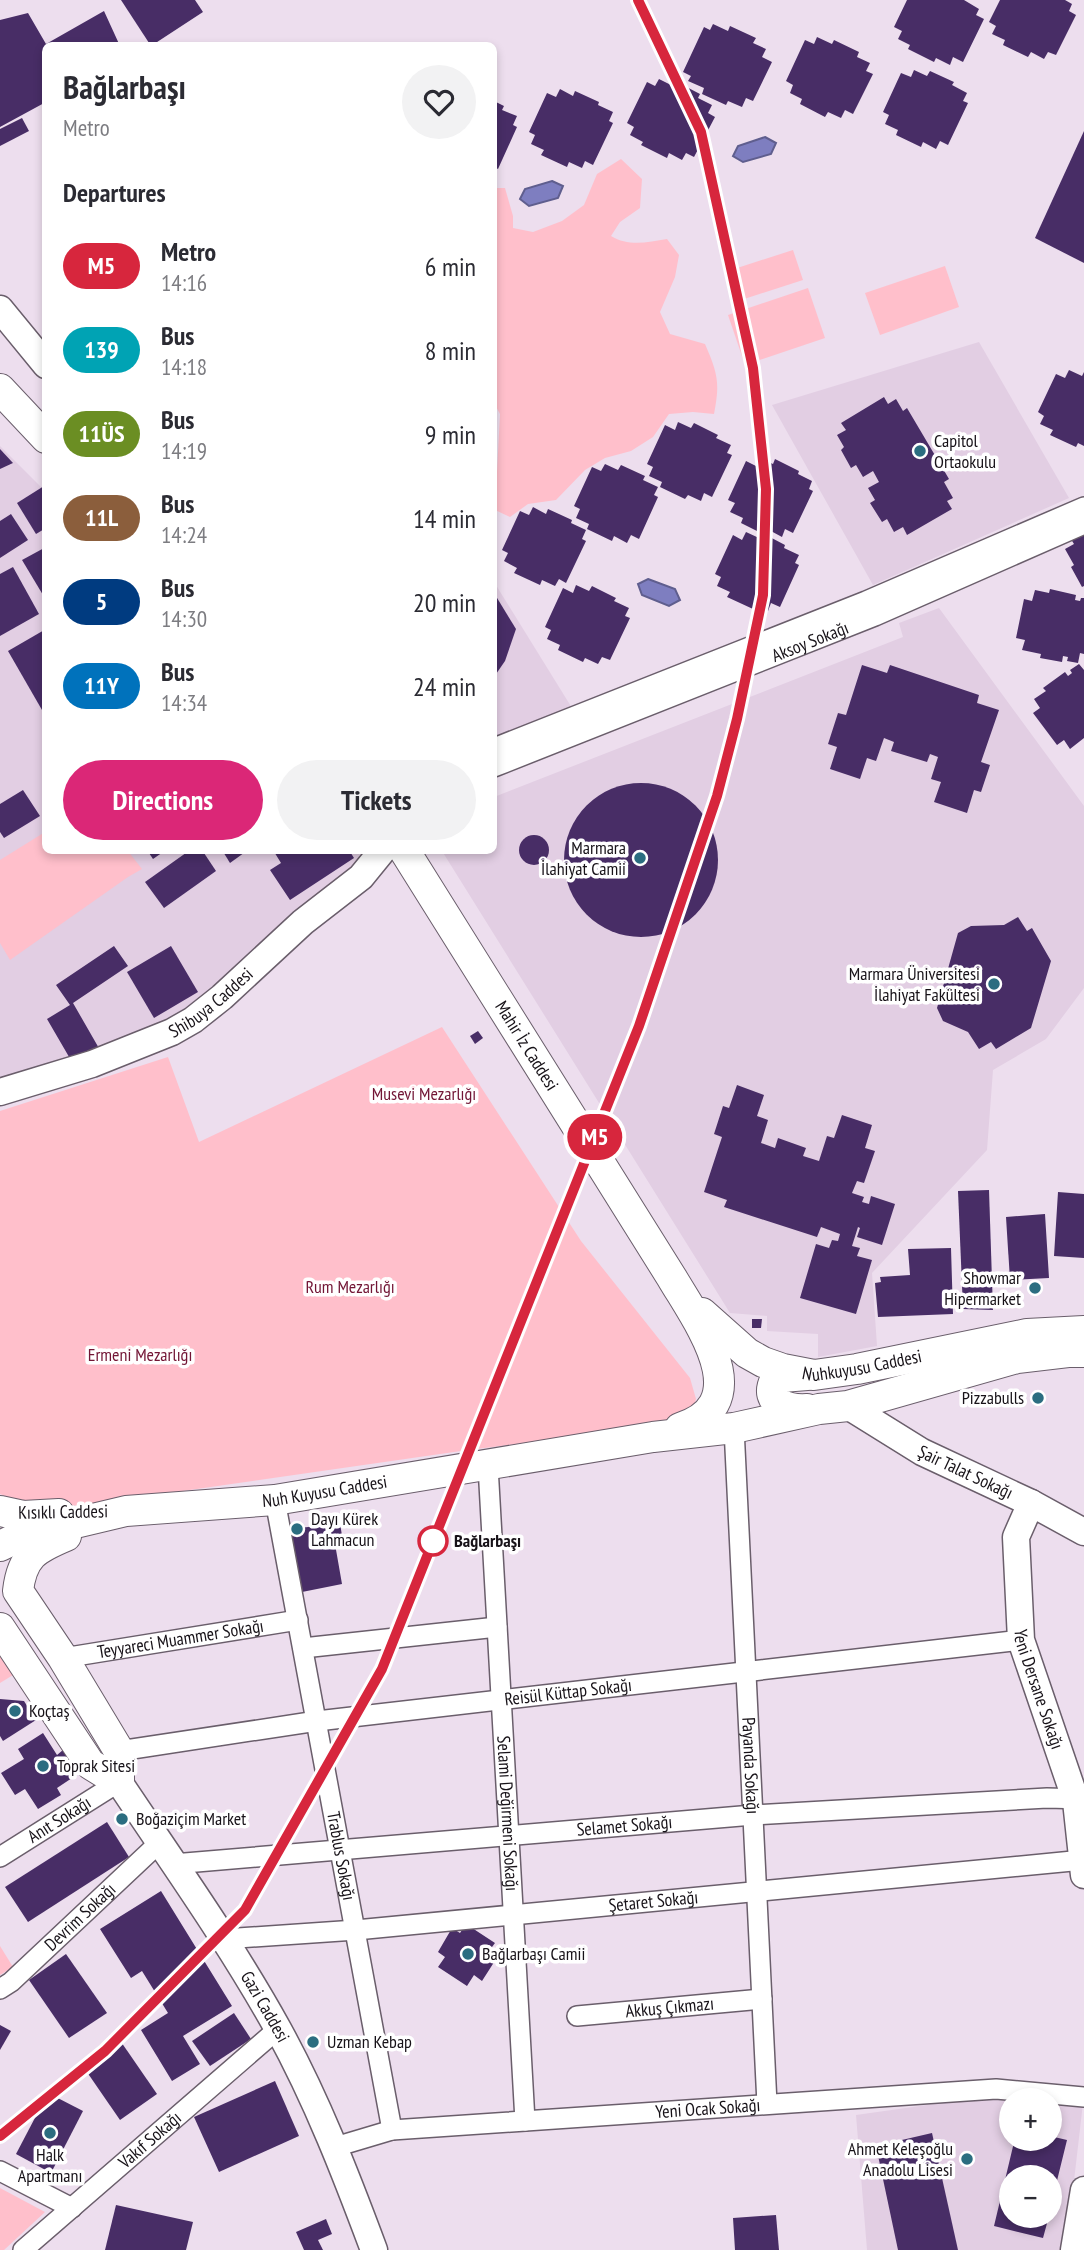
<!DOCTYPE html>
<meta charset="utf-8">
<style>
body{margin:0;font-family:"PT Sans Narrow",sans-serif;background:#f2f2f3;color:#2b2b33;height:100vh;display:flex;flex-direction:column;font-size:26px;white-space:nowrap}
*{box-sizing:border-box;margin:0}
p{font-size:23px;color:#7c7c81}
.icon{flex:none;width:38px;height:38px;fill:none;stroke:currentColor;stroke-width:2;stroke-linecap:round;stroke-linejoin:round}
.map{position:relative;flex:1;overflow:hidden}
.panel{position:absolute;left:42px;top:42px;width:455px;height:812px;display:flex;flex-direction:column;background:#fff;border-radius:10px;box-shadow:0 4px 10px #0003}
.panel>*{flex:none}
.badge{padding:0 14px;border-radius:23px;font-size:24px;line-height:46px}
.controls{position:absolute;left:999px;top:2088px;display:grid;gap:14px}
.controls a{display:grid;place-items:center;width:63px;height:63px;border-radius:50%;background:#fff;box-shadow:0 4px 10px #0003;font-size:35px}
.map>.badge{position:absolute;translate:-50% -50%;box-shadow:0 0 0 4px #fff}
h2{padding:0 21px;font-size:26px;line-height:63px}
.round{display:grid;place-items:center;flex:none;width:74px;height:74px;border-radius:37px;background:#f2f2f3}
.summary{display:flex;align-items:center;justify-content:space-between;height:119px;padding:0 21px}
h1{font-size:33px;font-weight:700;line-height:52px}
.action{display:flex;gap:14px;margin-top:auto;padding:14px 21px}
.action a{flex:1;height:80px;border-radius:42px;background:#db2777;color:#fff;font-size:28px;font-weight:700;line-height:80px;text-align:center}
.action a+a{background:#f2f2f3;color:#2b2b33}
ul{padding:0;list-style:none}
li{display:flex;align-items:center;gap:21px;height:84px;padding:0 21px}
li div{flex:1}
li b{display:block;font-size:26px}
li em{font-style:normal}
li .badge{min-width:77px;font-weight:700;text-align:center}
.map>svg:first-child{display:block}
.built{fill:#e2cee3;fill-rule:evenodd}
.green{fill:#ffbfcb}
.water{fill:#7e7ec0;stroke:#5f5e8e;stroke-width:2}
.building{fill:#482d66}
.lines{fill:none;stroke-linecap:round;stroke-linejoin:round}
.street-casing{stroke:#6a5e6b;stroke-width:22}
.secondary-casing{stroke:#6a5e6b;stroke-width:29}
.primary-casing{stroke:#6a5e6b;stroke-width:32}
.street{stroke:#fff;stroke-width:19}
.secondary{stroke:#fff;stroke-width:26}
.primary{stroke:#fff;stroke-width:30}
.line-casing{stroke:#fff;stroke-width:16}
.line{stroke:#d7263d;stroke-width:10}
.poi-dot{fill:#2b6d80;stroke:#fff;stroke-width:2.5}
.stop-dot{fill:#fff;stroke:#d7263d;stroke-width:3.5}
.labels{text-anchor:middle;stroke-width:7;stroke-linejoin:round;paint-order:stroke}
.poi-label{font-size:18px;fill:#171218;stroke:#fff;text-anchor:start}
.street-label{font-size:18px;fill:#171218;stroke:#fff}
.park-label{font-size:18px;fill:#721535;stroke:#fff}
.stop-label{font-size:18px;font-weight:bold;fill:#171218;stroke:#fff;text-anchor:start}
</style>
<div class="map">
<svg width="1084" height="2250" viewBox="0 0 1084 2250">
<rect width="100%" height="100%" fill="#eddeee"/>
<g class="built">
<polygon points="979,342 1069,498 873,585 772,405"/>
<polygon points="0,446 45,491 46,850 360,851 359,860 188,1014 0,1086"/>
<polygon points="494,582 572,708 494,738"/>
<polygon points="939,608 1084,806 1084,988 1046,1039 993,1070 987,1150 872,1273 877,1346 818,1357 818,1334 767,1331 767,1316 730,1313 442,851 494,850 494,797 903,637 899,623"/>
<path d="M 998,2095 L 1083,2103 L 1066,2250 L 867,2250 L 856,2115 ZM 1012,2100 L 1050,2100 L 1050,2138 L 1012,2138 ZM 1012,2177 L 1050,2177 L 1050,2216 L 1012,2216 Z"/>
</g>
<g class="green">
<path d="M 621,159 L 642,179 L 640,208 L 620,222 L 611,236 C 629,247 648,242 667,239 L 679,255 L 675,277 L 660,312 L 670,334 L 705,344 C 718,374 720,383 714,414 L 693,412 L 669,414 L 653,437 L 631,451 L 605,458 L 585,470 L 556,500 L 528,504 L 510,517 L 495,510 L 500,414 L 494,403 L 494,188 L 505,188 L 513,216 L 513,228 L 533,232 L 562,221 L 584,205 L 597,174 Z"/>
<polygon points="793,250 803,280 738,301 728,271"/>
<polygon points="945,266 959,307 880,335 865,293"/>
<polygon points="808,288 825,338 745,365 728,315"/>
<polygon points="45,832 46,850 128,851 142,869 128,877 10,960 0,943 0,860"/>
<polygon points="442,1027 581,1241 690,1378 696,1399 692,1413 664,1425 461,1451 92,1504 36,1509 0,1494 0,1111 168,1057 199,1142"/>
<polygon points="0,1641 18,1672 0,1683"/>
<polygon points="0,1946 13,1967 0,1975"/>
<polygon points="0,2188 45,2212 4,2250 0,2250"/>
</g>
<g class="water">
<polygon points="765,137 776,143 771,154 743,162 733,156 738,146"/>
<polygon points="552,181 563,186 558,198 529,206 520,199 525,189"/>
<polygon points="648,579 675,589 680,600 669,606 642,595 638,584"/>
</g>
<g class="building">
<polygon points="121,0 195,0 203,12 151,46"/>
<polygon points="907,0 964,0 979,9 976,15 984,19 963,62 953,57 950,65 936,58 934,62 908,49 910,45 898,39 902,31 894,27"/>
<polygon points="1000,0 1065,0 1072,4 1069,11 1076,15 1056,55 1048,52 1044,59 1031,52 1028,57 1003,45 1005,40 992,34 996,26 989,22"/>
<polygon points="104,11 120,46 46,46 46,102 0,127 0,20 28,13 46,44"/>
<polygon points="713,24 728,31 730,26 756,38 753,43 766,49 762,57 772,62 753,101 746,98 742,107 728,101 726,105 702,94 704,88 688,81 691,76 683,72 704,27 710,30"/>
<polygon points="817,37 832,44 834,40 859,52 857,57 870,63 866,71 873,74 853,114 845,110 841,118 828,112 825,117 800,104 802,99 790,93 793,85 786,81 805,40 814,44"/>
<polygon points="914,70 927,76 930,71 954,82 952,85 967,93 963,101 968,103 948,145 940,141 936,149 923,142 921,147 896,135 898,130 885,124 889,115 883,112 901,73 911,77"/>
<polygon points="659,79 673,86 675,81 700,94 698,98 712,105 708,113 715,117 694,157 686,153 682,160 669,153 667,158 641,145 643,142 630,135 634,127 627,123 647,82 655,86"/>
<polygon points="560,89 573,96 575,91 599,102 598,105 613,112 609,121 613,123 593,165 585,161 582,168 569,162 567,167 541,155 544,150 531,144 535,135 529,132 547,93 556,97"/>
<polygon points="494,101 504,106 502,110 517,116 513,125 517,127 498,169 494,167"/>
<polygon points="22,118 29,131 0,146 0,129"/>
<polygon points="1084,131 1084,263 1035,238"/>
<polygon points="1069,370 1082,376 1084,372 1084,446 1078,443 1076,447 1050,435 1053,430 1040,424 1044,416 1038,412 1056,374 1065,378"/>
<polygon points="884,397 888,404 896,399 903,411 907,408 949,479 944,482 953,498 947,501 952,509 907,535 903,527 894,532 887,519 882,522 870,503 875,500 868,488 879,482 873,471 863,477 856,465 851,468 841,450 844,447 837,435 846,430 841,423"/>
<polygon points="678,422 691,428 694,423 718,435 716,438 731,445 727,453 732,455 712,497 704,493 701,501 688,495 685,499 660,487 662,482 649,476 653,467 647,464 665,425 675,430"/>
<polygon points="0,449 13,463 0,469"/>
<polygon points="760,458 773,464 775,459 799,471 798,474 812,481 809,489 813,491 793,533 785,529 782,537 769,530 766,535 785,545 784,548 799,555 795,563 799,565 780,607 771,603 768,611 755,605 753,609 727,597 730,592 717,586 721,577 715,574 733,535 742,540 746,532 759,538 761,533 741,523 743,518 730,512 735,503 728,500 746,461 756,466"/>
<polygon points="605,464 618,470 621,465 645,476 643,480 658,487 654,495 658,497 639,539 631,535 627,543 614,536 612,541 587,529 589,524 576,518 580,509 574,506 592,467 601,471"/>
<polygon points="44,486 46,489 46,528 36,534 17,503"/>
<polygon points="533,507 546,514 548,509 572,520 571,523 586,530 582,539 586,541 566,583 559,579 555,586 542,580 540,585 514,573 517,568 504,561 508,553 502,550 520,511 529,515"/>
<polygon points="11,514 28,540 0,558 0,521"/>
<polygon points="1084,527 1084,586 1082,587 1071,567 1074,565 1065,549 1074,544 1069,536"/>
<polygon points="46,547 46,600 22,560"/>
<polygon points="13,567 39,614 0,636 0,574"/>
<polygon points="576,585 589,591 592,586 616,598 614,601 629,608 625,616 630,618 610,660 602,657 598,664 585,658 583,662 558,650 560,645 547,639 551,630 545,627 563,588 573,593"/>
<polygon points="1050,589 1076,595 1075,600 1080,601 1081,598 1084,598 1084,654 1080,653 1078,663 1067,661 1068,657 1063,656 1062,662 1040,658 1041,654 1022,650 1025,640 1016,638 1024,599 1032,601 1035,590 1049,593"/>
<polygon points="494,593 516,629 505,661 494,677"/>
<polygon points="46,629 46,708 42,710 8,651"/>
<polygon points="1079,664 1084,670 1084,738 1070,749 1064,740 1057,745 1033,713 1040,708 1034,699 1046,691 1043,688 1065,672 1068,676 1072,673 1070,670"/>
<polygon points="862,665 887,673 890,665 979,695 977,703 999,710 981,762 990,765 981,792 974,790 967,813 934,802 941,782 931,779 938,757 930,754 927,762 891,751 894,742 884,738 876,761 867,758 860,779 830,769 837,747 828,744 838,713 846,715"/>
<circle cx="641" cy="860" r="77"/>
<polygon points="23,790 40,816 4,838 0,832 0,804"/>
<circle cx="534" cy="850" r="15"/>
<polygon points="147,850 166,850 153,859"/>
<polygon points="190,850 202,850 216,871 164,908 145,882"/>
<polygon points="222,850 248,850 230,863"/>
<polygon points="273,850 349,850 354,858 290,900 270,870 281,863"/>
<polygon points="1018,917 1027,931 1032,928 1051,961 1031,1028 996,1049 991,1042 979,1049 968,1032 943,1021 937,1008 958,933 971,926 1004,925"/>
<polygon points="114,946 128,966 73,1003 100,1050 72,1062 47,1019 70,1005 56,985"/>
<polygon points="171,946 198,992 154,1018 127,972"/>
<polygon points="478,1031 483,1038 475,1044 470,1036"/>
<polygon points="737,1085 764,1095 757,1116 768,1120 761,1143 775,1148 778,1138 806,1148 803,1156 819,1161 827,1136 834,1138 842,1115 872,1125 865,1148 875,1151 864,1183 857,1181 852,1193 864,1197 862,1202 869,1204 871,1196 895,1204 882,1245 857,1237 860,1228 858,1227 852,1246 860,1248 857,1256 872,1260 856,1314 800,1298 816,1244 829,1248 832,1240 838,1241 840,1234 821,1227 817,1237 724,1207 727,1200 704,1192 722,1137 714,1134 723,1106 729,1108"/>
<polygon points="989,1190 993,1310 963,1309 958,1191"/>
<polygon points="1058,1192 1084,1194 1084,1258 1054,1256"/>
<polygon points="1045,1214 1049,1278 1010,1280 1006,1217"/>
<polygon points="951,1248 953,1314 878,1317 875,1283 881,1282 880,1277 910,1275 908,1249"/>
<polygon points="752,1319 762,1319 761,1328 752,1328"/>
<polygon points="340,1523 343,1542 335,1544 342,1584 297,1593 284,1530"/>
<polygon points="0,1699 24,1701 36,1720 3,1741 0,1736"/>
<polygon points="43,1733 57,1755 63,1750 78,1774 57,1788 61,1795 38,1809 25,1789 15,1795 1,1773 24,1759 18,1749"/>
<polygon points="107,1822 129,1857 28,1922 5,1887"/>
<polygon points="161,1891 232,2006 183,2036 200,2064 172,2081 141,2030 168,2013 142,1971 131,1978 100,1929"/>
<polygon points="466,1924 495,1943 489,1951 498,1956 482,1981 474,1975 467,1986 438,1967 445,1957 438,1952 452,1928 460,1933"/>
<polygon points="66,1954 107,2013 69,2038 29,1980"/>
<polygon points="234,2013 251,2039 210,2066 192,2041"/>
<polygon points="0,2025 11,2031 0,2050"/>
<polygon points="117,2036 157,2094 120,2120 80,2062"/>
<polygon points="275,2081 299,2136 219,2172 194,2117"/>
<polygon points="48,2093 83,2111 51,2173 16,2154"/>
<polygon points="932,2133 958,2250 898,2250 876,2146"/>
<polygon points="1050,2136 1067,2140 1051,2205 1050,2177 1012,2177 1012,2216 1049,2216 1043,2238 994,2226 1015,2138 1050,2138"/>
<polygon points="116,2205 193,2222 186,2250 105,2250"/>
<polygon points="776,2215 779,2250 735,2250 733,2218"/>
<polygon points="326,2219 332,2234 318,2240 323,2250 304,2250 296,2232"/>
</g>
<g class="lines">
<g class="street-casing">
<g id="street">
<polyline points="494,748 866,601 1084,507"/>
<path id="s1" d="M 494,767 L 875,616 L 1084,524"/>
<path id="s2" d="M 734,1428 L 767,2104"/>
<path id="s3" d="M 488,1466 L 525,2121"/>
<path id="s4" d="M 275,1500 L 392,2130"/>
<polyline points="303,1648 497,1627"/>
<path id="s5" d="M 63,1658 L 298,1620"/>
<path id="s6" d="M 119,1751 L 317,1721 L 1021,1640"/>
<path id="s7" d="M 0,1857 L 119,1782"/>
<path id="s8" d="M 173,1864 L 753,1815 L 1047,1798 L 1084,1799"/>
<path id="s9" d="M 223,1939 L 356,1930 L 1083,1860"/>
<path id="s10" d="M 0,1989 L 11,1982 L 159,1843"/>
<path id="s11" d="M 577,2016 L 762,1999"/>
<path id="s12" d="M 335,2147 L 392,2130 L 996,2089 L 1084,2097"/>
<polyline points="0,2171 72,2208"/>
<path id="s13" d="M 23,2250 L 278,2029"/>
</g>
</g>
<g class="secondary-casing">
<g id="secondary">
<polyline points="0,309 46,365"/>
<path id="s14" d="M 0,1092 L 92,1064 L 172,1032 L 193,1020 L 222,997 L 303,922 L 361,877 L 383,850"/>
<path id="s15" d="M 848,1406 L 922,1452 L 1031,1503 L 1084,1532"/>
<path id="s16" d="M 1031,1503 L 1016,1537 L 1021,1640 L 1076,1801 L 1084,1875"/>
<path id="s17" d="M 119,1782 C 173,1863 231,1944 278,2029 C 317,2100 346,2175 374,2250"/>
<polyline points="1074,2250 1084,2190"/>
</g>
</g>
<g class="primary-casing">
<g id="primary">
<polyline points="0,389 46,438"/>
<path id="s18" d="M 404,850 L 672,1278 C 698,1322 759,1403 680,1428"/>
<path id="s19" d="M 702,1313 L 747,1353 L 763,1362 L 783,1369 L 814,1375 L 857,1369 L 1027,1334 L 1084,1331"/>
<path d="M 807,1375 L 782,1377 L 775,1380 C 763,1404 789,1410 807,1409"/>
<polyline points="0,1511 23,1516 59,1514"/>
<path d="M 66,1536 C 35,1549 22,1556 18,1591 L 63,1658 L 119,1751 L 119,1782"/>
<path id="s20" d="M 0,1546 L 21,1536 L 126,1511 L 275,1500 L 653,1437 L 734,1428 L 819,1409 L 848,1406 L 1017,1358 L 1068,1352 L 1084,1352"/>
<polyline points="0,1628 90,1764 119,1782"/>
</g>
</g>
<use href="#street" class="street"/>
<use href="#secondary" class="secondary"/>
<use href="#primary" class="primary"/>
</g>
<g class="lines">
<g class="line-casing">
<polyline id="line" points="0,2136 105,2051 245,1910 382,1669 639,1026 717,796 737,719 763,595 766,489 753,368 701,132 638,0"/>
</g>
<use href="#line" class="line"/>
</g>
<g class="poi-dot">
<circle cx="920" cy="451" r="7"/>
<circle cx="640" cy="858" r="7"/>
<circle cx="994" cy="984" r="7"/>
<circle cx="1035" cy="1288" r="7"/>
<circle cx="1038" cy="1398" r="7"/>
<circle cx="297" cy="1529" r="7"/>
<circle cx="15" cy="1711" r="7"/>
<circle cx="43" cy="1766" r="7"/>
<circle cx="122" cy="1819" r="7"/>
<circle cx="468" cy="1954" r="7"/>
<circle cx="313" cy="2042" r="7"/>
<circle cx="50" cy="2133" r="7"/>
<circle cx="967" cy="2159" r="7"/>
</g>
<circle class="stop-dot" cx="433" cy="1541" r="14"/>
<g class="labels">
<g class="poi-label">
<text x="934" y="447">Capitol<tspan x="934" dy="21">Ortaokulu</tspan></text>
<text x="626" y="854" text-anchor="end">Marmara<tspan x="626" dy="21">İlahiyat Camii</tspan></text>
<text x="980" y="980" text-anchor="end">Marmara Üniversitesi<tspan x="980" dy="21">İlahiyat Fakültesi</tspan></text>
<text x="1021" y="1284" text-anchor="end">Showmar<tspan x="1021" dy="21">Hipermarket</tspan></text>
<text x="1024" y="1404" text-anchor="end">Pizzabulls</text>
<text x="311" y="1525">Dayı Kürek<tspan x="311" dy="21">Lahmacun</tspan></text>
<text x="29" y="1717">Koçtaş</text>
<text x="57" y="1772">Toprak Sitesi</text>
<text x="136" y="1825">Boğaziçim Market</text>
<text x="482" y="1960">Bağlarbaşı Camii</text>
<text x="327" y="2048">Uzman Kebap</text>
<text x="953" y="2155" text-anchor="end">Ahmet Keleşoğlu<tspan x="953" dy="21">Anadolu Lisesi</tspan></text>
<text x="50" y="2161" text-anchor="middle">Halk<tspan x="50" dy="21">Apartmanı</tspan></text>
</g>
<g class="street-label">
<text dy="6" stroke="none"><textPath href="#s1" startOffset="340">Aksoy Sokağı</textPath></text>
<text dy="6" stroke="none"><textPath href="#s14" startOffset="231">Shibuya Caddesi</textPath></text>
<text dy="6" stroke="none"><textPath href="#s18" startOffset="231">Mahir İz Caddesi</textPath></text>
<text dy="6" stroke="none"><textPath href="#s19" startOffset="180">Nuhkuyusu Caddesi</textPath></text>
<text dy="6" stroke="none"><textPath href="#s15" startOffset="135">Şair Talat Sokağı</textPath></text>
<text dy="6" stroke="none"><textPath href="#s20" startOffset="331">Nuh Kuyusu Caddesi</textPath></text>
<text transform="translate(63 1512) rotate(-1)" y="6">Kısıklı Caddesi</text>
<text dy="6" stroke="none"><textPath href="#s5" startOffset="119">Teyyareci Muammer Sokağı</textPath></text>
<text dy="6" stroke="none"><textPath href="#s16" startOffset="192">Yeni Dersane Sokağı</textPath></text>
<text dy="6" stroke="none"><textPath href="#s6" startOffset="453">Reisül Küttap Sokağı</textPath></text>
<text dy="6" stroke="none"><textPath href="#s2" startOffset="338">Payanda Sokağı</textPath></text>
<text dy="6" stroke="none"><textPath href="#s3" startOffset="348">Selami Değirmeni Sokağı</textPath></text>
<text dy="6" stroke="none"><textPath href="#s7" startOffset="70">Anıt Sokağı</textPath></text>
<text dy="6" stroke="none"><textPath href="#s8" startOffset="453">Selamet Sokağı</textPath></text>
<text dy="6" stroke="none"><textPath href="#s4" startOffset="362">Trablus Sokağı</textPath></text>
<text dy="6" stroke="none"><textPath href="#s9" startOffset="432">Şetaret Sokağı</textPath></text>
<text dy="6" stroke="none"><textPath href="#s10" startOffset="108">Devrim Sokağı</textPath></text>
<text dy="6" stroke="none"><textPath href="#s17" startOffset="268">Gazi Caddesi</textPath></text>
<text dy="6" stroke="none"><textPath href="#s11" startOffset="93">Akkuş Çıkmazı</textPath></text>
<text dy="6" stroke="none"><textPath href="#s12" startOffset="376">Yeni Ocak Sokağı</textPath></text>
<text dy="6" stroke="none"><textPath href="#s13" startOffset="168">Vakıf Sokağı</textPath></text>
</g>
<g class="park-label">
<text x="424" y="1100">Musevi Mezarlığı</text>
<text x="350" y="1293">Rum Mezarlığı</text>
<text x="140" y="1361">Ermeni Mezarlığı</text>
</g>
<g class="stop-label">
<text x="454" y="1547">Bağlarbaşı</text>
</g>
</g>
</svg>
<div class="controls">
<a>+</a>
<a>−</a>
</div>
<b class="badge" style="left:595px;top:1137px;background:#d7263d;color:#fff">M5</b>
<section class="panel">
<div class="summary"><div><h1>Bağlarbaşı</h1><p>Metro</p></div><a class="round"><svg class="icon" aria-label="heart" viewBox="0 0 24 24"><path d="M12 20l-8-8c-3-5 5-10 8-4 3-6 11-1 8 4z"/></svg></a></div>
<h2>Departures</h2>
<ul>
<li><span class="badge" style="background:#d7263d;color:#fff">M5</span><div><b>Metro</b><p>14:16</p></div><em>6 min</em></li>
<li><span class="badge" style="background:#00a3b4;color:#fff">139</span><div><b>Bus</b><p>14:18</p></div><em>8 min</em></li>
<li><span class="badge" style="background:#6b8e23;color:#fff">11ÜS</span><div><b>Bus</b><p>14:19</p></div><em>9 min</em></li>
<li><span class="badge" style="background:#8b5e3c;color:#fff">11L</span><div><b>Bus</b><p>14:24</p></div><em>14 min</em></li>
<li><span class="badge" style="background:#003b80;color:#fff">5</span><div><b>Bus</b><p>14:30</p></div><em>20 min</em></li>
<li><span class="badge" style="background:#0072bc;color:#fff">11Y</span><div><b>Bus</b><p>14:34</p></div><em>24 min</em></li>
</ul>
<div class="action"><a>Directions</a><a>Tickets</a></div>
</section>
</div>
